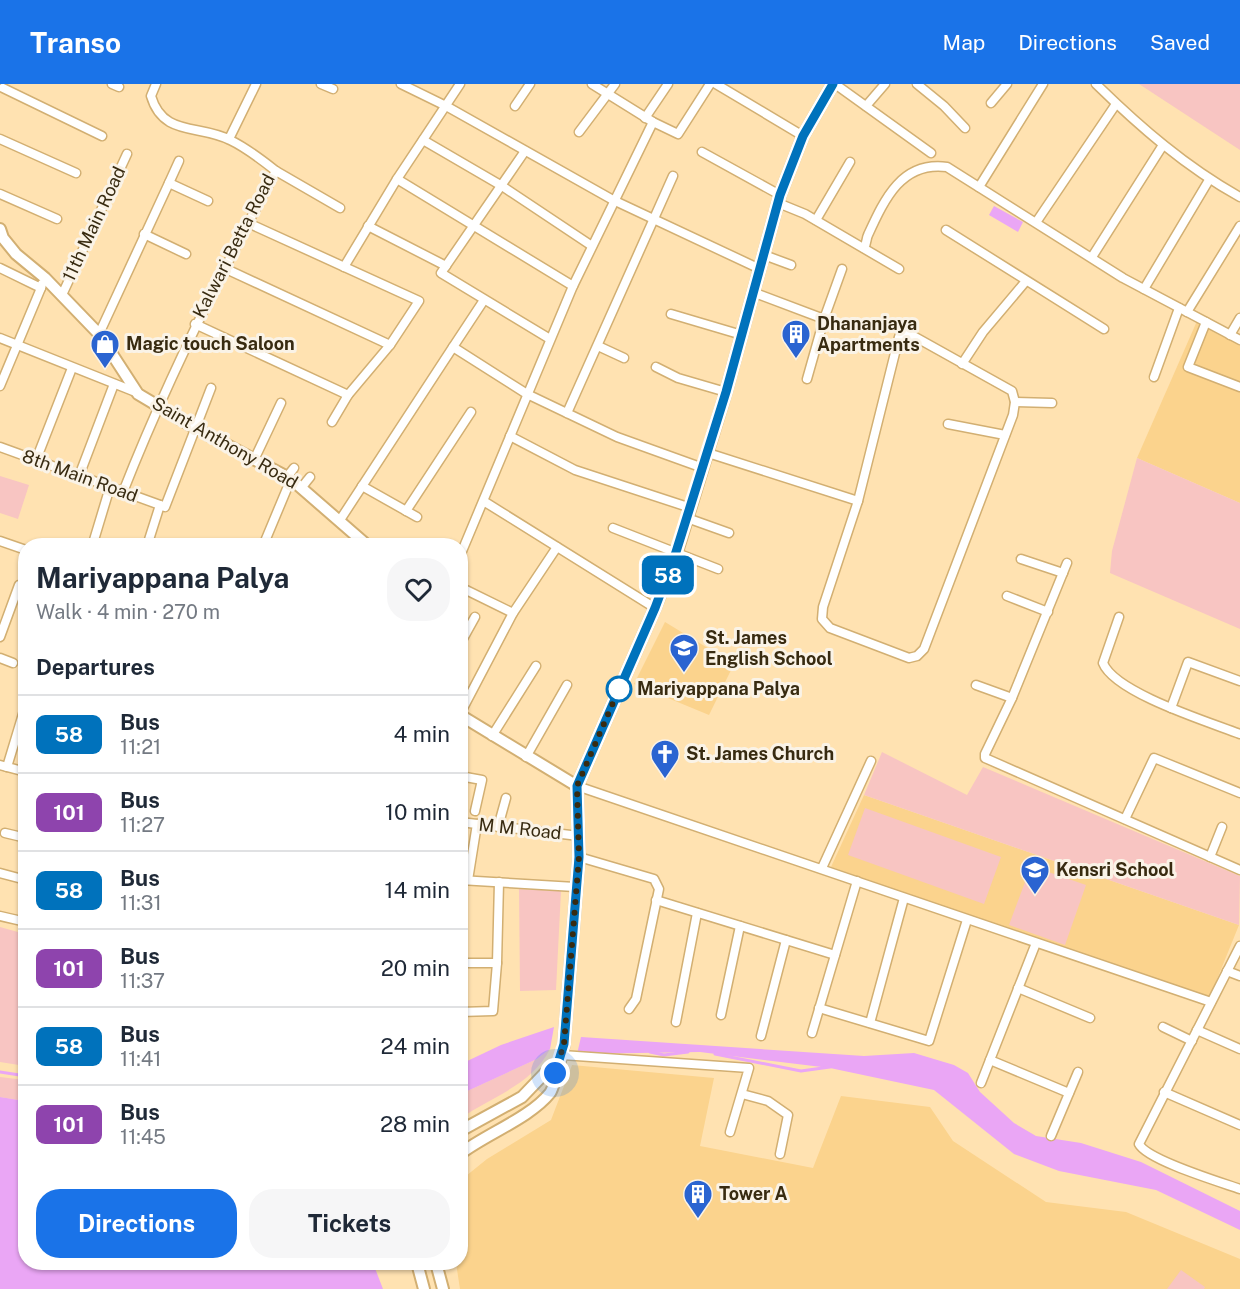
<!DOCTYPE html>
<meta charset="utf-8">
<style>
body{margin:0;font-family:"Public Sans",sans-serif;background:#f6f6f7;color:#1f2937;height:100vh;display:flex;flex-direction:column;font-size:22px;white-space:nowrap}
*{box-sizing:border-box;margin:0}
p{font-size:20px;color:#747a83}
.icon{flex:none;width:33px;height:33px;fill:none;stroke:currentColor;stroke-width:2;stroke-linecap:round;stroke-linejoin:round}
.map{position:relative;flex:1;overflow:hidden}
.sheet{position:absolute;left:18px;top:454px;width:450px;height:732px;display:flex;flex-direction:column;background:#fff;border-radius:24px;box-shadow:0 2px 4px #0004}
.sheet>*{flex:none}
.badge{padding:0 12px;border-radius:9px;font-size:21px;line-height:39px}
.you{position:absolute;width:30px;height:30px;margin:-15px;border:4px solid #fff;border-radius:50%;background:#1a73e8;box-shadow:0 0 0 9px #1a73e833}
.map>.badge{position:absolute;translate:-50% -50%;box-shadow:0 0 0 3px #fff}
h2{padding:0 18px;font-size:22px;line-height:54px}
.round{display:grid;place-items:center;flex:none;width:63px;height:63px;border-radius:24px;background:#f6f6f7}
.headline{display:flex;align-items:center;justify-content:space-between;height:102px;padding:0 18px}
h1{font-size:28px;font-weight:700;line-height:45px}
.cta{display:flex;gap:12px;margin-top:auto;padding:12px 18px}
.cta a{flex:1;height:69px;border-radius:24px;background:#1a73e8;color:#fff;font-size:24px;font-weight:700;line-height:69px;text-align:center}
.cta a+a{background:#f6f6f7;color:#1f2937}
ul{padding:0;list-style:none}
li{display:flex;align-items:center;gap:18px;height:78px;padding:0 18px;border-top:2px solid #e0e1e3}
li div{flex:1}
li b{display:block;font-size:22px}
li em{font-style:normal}
li .badge{min-width:66px;font-weight:700;text-align:center}
header{display:flex;align-items:center;gap:36px;box-sizing:border-box;height:84px;padding:0 30px;background:#1a73e8;color:#fff}
header strong{font-size:28px}
nav{display:flex;gap:33px;margin-inline-start:auto;font-size:21px}
.map>svg:first-child{display:block}
.built{fill:#fbd38d}
.green{fill:#f8c5c2}
.water{fill:#eaa6f5}
.lines{fill:none;stroke-linecap:round;stroke-linejoin:round}
.stream{stroke:#eaa6f5;stroke-width:3}
.minor-casing{stroke:#d2af72;stroke-width:11}
.tertiary-casing{stroke:#d2af72;stroke-width:14}
.minor{stroke:#fff;stroke-width:8}
.tertiary{stroke:#fff;stroke-width:10}
.line-casing{stroke:#fff;stroke-width:14}
.line{stroke:#0072bc;stroke-width:9}
.walk{stroke:#382b11;stroke-width:6;stroke-dasharray:0 10.8}
.stop-dot{fill:#fff;stroke:#0072bc;stroke-width:3}
.labels{text-anchor:middle;stroke-width:6;stroke-linejoin:round;paint-order:stroke}
.street-label{font-size:18px;fill:#382b11;stroke:#faf3e7}
.poi-label{font-size:18px;font-weight:bold;fill:#382b11;stroke:#faf3e7;text-anchor:start}
.stop-label{font-size:18px;font-weight:bold;fill:#382b11;stroke:#faf3e7;text-anchor:start}
</style>
<header>
<strong>Transo</strong>
<nav><a>Map</a><a>Directions</a><a>Saved</a></nav>
</header>
<div class="map">
<svg width="1240" height="1205" viewBox="0 0 1240 1205">
<rect width="100%" height="100%" fill="#ffe2b1"/>
<g class="built">
<polygon points="1197,237 1240,259 1240,419 1137,374"/>
<polygon points="665,538 734,580 709,631 634,600"/>
<polygon points="864,711 1239,841 1209,915 831,783"/>
<polygon points="572,981 714,994 700,1062 813,1084 841,1012 930,1023 953,1057 1046,1118 1126,1128 1240,1175 1240,1205 460,1205 456,1179 460,1179 461,1096 487,1075 551,1036"/>
</g>
<g class="green">
<polygon points="1139,0 1240,0 1240,66"/>
<polygon points="1137,374 1240,419 1240,545 1110,489 1112,467"/>
<polygon points="0,392 29,401 18,435 0,429"/>
<polygon points="882,668 967,711 983,683 1240,792 1239,841 864,711"/>
<polygon points="865,724 1001,773 984,820 848,771"/>
<polygon points="1031,782 1086,801 1065,861 1009,841"/>
<polygon points="519,805 561,807 556,906 520,907"/>
<polygon points="0,843 25,850 25,982 0,978"/>
<path d="M 550,965 C 532,1001 491,1013 461,1034 L 461,1010 L 537,975 Z"/>
<polygon points="0,993 25,996 25,1017 0,1013"/>
<polygon points="1181,1186 1205,1203 1204,1205 1167,1205"/>
</g>
<g class="water">
<polygon points="994,122 1023,138 1018,148 989,131"/>
<polygon points="554,943 550,965 537,975 461,1010 461,980 501,961"/>
<polygon points="581,953 864,972 914,969 954,981 968,989 980,1008 1014,1039 1036,1052 1081,1059 1141,1078 1240,1127 1240,1146 1156,1106 1059,1087 1014,1070 934,1006 830,984 700,968 577,970"/>
<polygon points="0,1013 25,1017 26,1179 373,1179 383,1205 0,1205"/>
</g>
<g class="lines">
<g class="stream">
<polyline points="650,968 664,971 688,968"/>
<polyline points="715,970 801,987 830,983"/>
<polyline points="0,988 26,992"/>
</g>
<g class="minor-casing">
<g id="minor">
<polyline points="112,0 119,3"/>
<polyline points="321,0 333,5"/>
<polyline points="401,0 446,22 613,116 760,185"/>
<polyline points="592,0 653,38 678,50 710,0"/>
<polyline points="716,0 803,52"/>
<polyline points="835,0 931,69"/>
<polyline points="917,0 944,22 965,44"/>
<path d="M 1096,0 C 1140,43 1186,83 1240,113"/>
<polyline points="3,4 102,52"/>
<polyline points="991,19 1007,0"/>
<polyline points="515,22 530,0"/>
<polyline points="866,22 885,0"/>
<polyline points="645,34 668,0"/>
<polyline points="579,48 615,0"/>
<polyline points="0,55 76,89"/>
<polyline points="229,55 256,0"/>
<polyline points="423,56 502,102 592,162"/>
<polyline points="525,67 441,189 550,255"/>
<polyline points="702,68 780,111"/>
<polyline points="276,87 340,124"/>
<polyline points="397,95 573,202"/>
<polyline points="169,99 179,77"/>
<polyline points="979,103 1043,0"/>
<polyline points="0,110 57,135"/>
<polyline points="778,119 805,130 899,185"/>
<polyline points="816,136 850,78"/>
<polyline points="1037,137 1116,20"/>
<polyline points="248,139 419,217 390,261 348,311 332,338"/>
<polyline points="368,142 446,182"/>
<polyline points="946,146 1104,245"/>
<polyline points="144,150 186,170"/>
<path d="M 864,164 C 867,159 866,155 868,151 C 885,114 902,77 947,83 L 1123,194 L 1240,256"/>
<polyline points="764,171 791,181"/>
<polyline points="1092,173 1163,61"/>
<polyline points="344,183 397,95 460,0"/>
<polyline points="0,184 41,204 42,200"/>
<polyline points="224,184 390,261"/>
<polyline points="1144,205 1209,96"/>
<polyline points="755,209 824,235 807,295"/>
<polyline points="62,211 127,70"/>
<polyline points="484,216 453,263 527,310 617,353 703,384"/>
<polyline points="1187,228 1240,142"/>
<polyline points="671,230 742,251"/>
<polyline points="824,235 842,185"/>
<polyline points="1206,238 1188,283 1240,303"/>
<polyline points="195,240 348,311"/>
<polygon points="903,249 908,249 1012,307 1015,318 1013,331 924,565 917,572 909,574 830,544 822,535 823,523 858,417 899,253"/>
<polyline points="99,250 169,99 208,117"/>
<polyline points="1230,251 1240,234"/>
<polyline points="0,254 138,309"/>
<polyline points="598,262 624,274"/>
<polyline points="962,280 983,248 1026,197"/>
<polyline points="656,283 678,294 726,308"/>
<polyline points="1154,293 1179,224"/>
<polyline points="0,302 41,204"/>
<polyline points="1015,318 1052,319"/>
<polyline points="567,329 673,92"/>
<polyline points="948,340 1005,351"/>
<polyline points="510,352 575,386 691,424"/>
<polyline points="0,363 160,421"/>
<polyline points="708,369 858,417"/>
<polyline points="36,376 72,284"/>
<polyline points="254,376 281,319"/>
<polyline points="79,392 114,300"/>
<polyline points="287,393 294,384"/>
<polyline points="362,402 417,433"/>
<polyline points="302,403 310,393"/>
<path d="M 123,408 C 167,296 219,192 276,87 C 262,76 247,64 230,56 C 199,40 163,53 151,12 L 156,0"/>
<polyline points="485,418 655,524"/>
<polyline points="406,427 471,328"/>
<polyline points="687,434 729,449"/>
<polyline points="340,436 453,263"/>
<polyline points="613,444 718,485"/>
<polyline points="94,456 110,403"/>
<polyline points="0,457 26,466"/>
<polyline points="147,462 160,421 165,423 211,304"/>
<polyline points="263,462 291,395"/>
<polyline points="460,472 573,202 653,38"/>
<polyline points="1021,475 1063,489"/>
<polyline points="1067,479 1012,614 985,670 985,674 1240,786"/>
<polyline points="460,503 513,529 557,463"/>
<polyline points="1007,512 1048,528"/>
<path d="M 1119,533 L 1103,579 C 1115,609 1209,638 1240,650"/>
<polyline points="0,553 19,501"/>
<polyline points="460,560 475,533"/>
<polyline points="0,574 13,579"/>
<polyline points="976,601 1012,614"/>
<polyline points="1171,624 1188,578 1240,597"/>
<polyline points="460,630 513,529"/>
<polyline points="492,652 536,582"/>
<polyline points="526,673 567,601"/>
<polyline points="0,681 26,688"/>
<polyline points="7,683 26,620"/>
<polyline points="460,692 482,696 475,727"/>
<polyline points="577,702 1211,918"/>
<polyline points="1125,735 1154,674 1240,709"/>
<polyline points="460,738 579,752"/>
<polyline points="498,743 506,714"/>
<polyline points="5,749 26,754"/>
<polyline points="579,773 654,795 659,805 636,915 629,925"/>
<polyline points="1210,773 1222,743"/>
<polyline points="822,784 871,677"/>
<polyline points="0,789 26,796"/>
<polyline points="460,796 575,803"/>
<polyline points="468,796 477,740"/>
<polyline points="656,816 835,871"/>
<polyline points="0,832 26,838"/>
<polyline points="1036,859 990,976 1069,1009"/>
<path d="M 1240,862 L 1139,1060 C 1147,1076 1220,1098 1240,1105"/>
<polyline points="460,879 497,879 499,798"/>
<polyline points="1227,887 1240,892"/>
<polyline points="1018,904 1090,934"/>
<polyline points="819,924 929,957 967,836"/>
<polyline points="460,928 493,927 497,879"/>
<polyline points="721,931 740,842"/>
<polyline points="676,938 697,829"/>
<polyline points="870,939 904,814"/>
<polyline points="1163,943 1192,957"/>
<polyline points="1197,946 1240,965"/>
<polyline points="812,949 857,797"/>
<polyline points="761,952 786,856"/>
<polyline points="562,971 749,984 730,1048"/>
<polyline points="981,999 990,976"/>
<polyline points="1164,1008 1240,1041"/>
<polyline points="742,1010 768,1017 788,1031 780,1070"/>
<polyline points="1051,1052 1078,988"/>
</g>
</g>
<g class="tertiary-casing">
<g id="tertiary">
<polyline points="0,145 3,154 16,170 45,194 99,250 138,310 195,344 291,395 368,462"/>
<polyline points="460,631 577,702"/>
<polyline points="460,1047 522,1013 545,989 555,989"/>
<path d="M 460,1070 C 486,1050 530,1034 550,1009 C 554,1004 562,969 564,960 L 579,773 L 577,702 L 655,524 L 677,468 L 726,308 L 780,111 L 803,52 L 833,0"/>
<polyline points="417,1179 424,1205"/>
<polyline points="436,1179 443,1205"/>
</g>
</g>
<use href="#minor" class="minor"/>
<use href="#tertiary" class="tertiary"/>
</g>
<g class="lines">
<g class="line-casing">
<polyline id="line" points="555,989 564,960 579,773 577,702 655,524 676,468 726,308 780,111 803,52 833,0"/>
</g>
<use href="#line" class="line"/>
<polyline class="walk" points="555,989 564,960 579,773 577,702 619,605"/>
</g>
<defs>
<g id="building-pin" transform="scale(1.5)"><path d="M0 17L-7.5 6A9.5 9.5 0 1 1 7.5 6Z" fill="#2a64d1" stroke="#faf3e7"/><path d="M-4-6H4V6H1V3H-1V6H-4ZM-2.5-4.3h1.7v1.8h-1.7ZM.8-4.3h1.7v1.8H.8ZM-2.5-1h1.7V.8h-1.7ZM.8-1h1.7V.8H.8Z" fill="#fff"/></g>
<g id="shop-pin" transform="scale(1.5)"><path d="M0 17L-7.5 6A9.5 9.5 0 1 1 7.5 6Z" fill="#2a64d1" stroke="#faf3e7"/><path d="M-5-2.5h2.3a2.7 3.5 0 0 1 5.4 0H5L5.5 6h-11ZM-1.5-2.5h3a1.5 2.3 0 0 0-3 0Z" fill="#fff"/></g>
<g id="school-pin" transform="scale(1.5)"><path d="M0 17L-7.5 6A9.5 9.5 0 1 1 7.5 6Z" fill="#2a64d1" stroke="#faf3e7"/><path d="M0-5L7-2L0 1L-7-2ZM-4 1L0 2.5L4 1V4Q0 6-4 4Z" fill="#fff"/></g>
<g id="church-pin" transform="scale(1.5)"><path d="M0 17L-7.5 6A9.5 9.5 0 1 1 7.5 6Z" fill="#2a64d1" stroke="#faf3e7"/><path d="M-1.2-6h2.4v3.5h3.3v2.4h-3.3V6h-2.4V-.1h-3.3v-2.4h3.3Z" fill="#fff"/></g>
</defs>
<g fill-rule="evenodd">
<use href="#building-pin" x="796" y="250"/>
<use href="#shop-pin" x="105" y="260"/>
<use href="#school-pin" x="684" y="564"/>
<use href="#church-pin" x="665" y="670"/>
<use href="#school-pin" x="1035" y="786"/>
<use href="#building-pin" x="698" y="1110"/>
</g>
<circle class="stop-dot" cx="619" cy="605" r="12"/>
<g class="labels">
<g class="street-label">
<text transform="translate(94 140) rotate(-65)" y="6">11th Main Road</text>
<text transform="translate(234 162) rotate(-63)" y="6">Kalwari Betta Road</text>
<text transform="translate(225 359) rotate(30)" y="6">Saint Anthony Road</text>
<text transform="translate(80 392) rotate(20)" y="6">8th Main Road</text>
<text transform="translate(520 745) rotate(6)" y="6">M M Road</text>
</g>
<g class="poi-label">
<text x="817" y="246">Dhananjaya<tspan x="817" dy="21">Apartments</tspan></text>
<text x="126" y="266">Magic touch Saloon</text>
<text x="705" y="560">St. James<tspan x="705" dy="21">English School</tspan></text>
<text x="686" y="676">St. James Church</text>
<text x="1056" y="792">Kensri School</text>
<text x="719" y="1116">Tower A</text>
</g>
<g class="stop-label">
<text x="637" y="611">Mariyappana Palya</text>
</g>
</g>
</svg>
<div class="you" style="left:555px;top:989px"></div>
<b class="badge" style="left:668px;top:491px;background:#0072bc;color:#fff">58</b>
<section class="sheet">
<div class="headline"><div><h1>Mariyappana Palya</h1><p>Walk · 4 min · 270 m</p></div><a class="round"><svg class="icon" aria-label="heart" viewBox="0 0 24 24"><path d="M12 20l-8-8c-3-5 5-10 8-4 3-6 11-1 8 4z"/></svg></a></div>
<h2>Departures</h2>
<ul>
<li><span class="badge" style="background:#0072bc;color:#fff">58</span><div><b>Bus</b><p>11:21</p></div><em>4 min</em></li>
<li><span class="badge" style="background:#8e44ad;color:#fff">101</span><div><b>Bus</b><p>11:27</p></div><em>10 min</em></li>
<li><span class="badge" style="background:#0072bc;color:#fff">58</span><div><b>Bus</b><p>11:31</p></div><em>14 min</em></li>
<li><span class="badge" style="background:#8e44ad;color:#fff">101</span><div><b>Bus</b><p>11:37</p></div><em>20 min</em></li>
<li><span class="badge" style="background:#0072bc;color:#fff">58</span><div><b>Bus</b><p>11:41</p></div><em>24 min</em></li>
<li><span class="badge" style="background:#8e44ad;color:#fff">101</span><div><b>Bus</b><p>11:45</p></div><em>28 min</em></li>
</ul>
<div class="cta"><a>Directions</a><a>Tickets</a></div>
</section>
</div>
